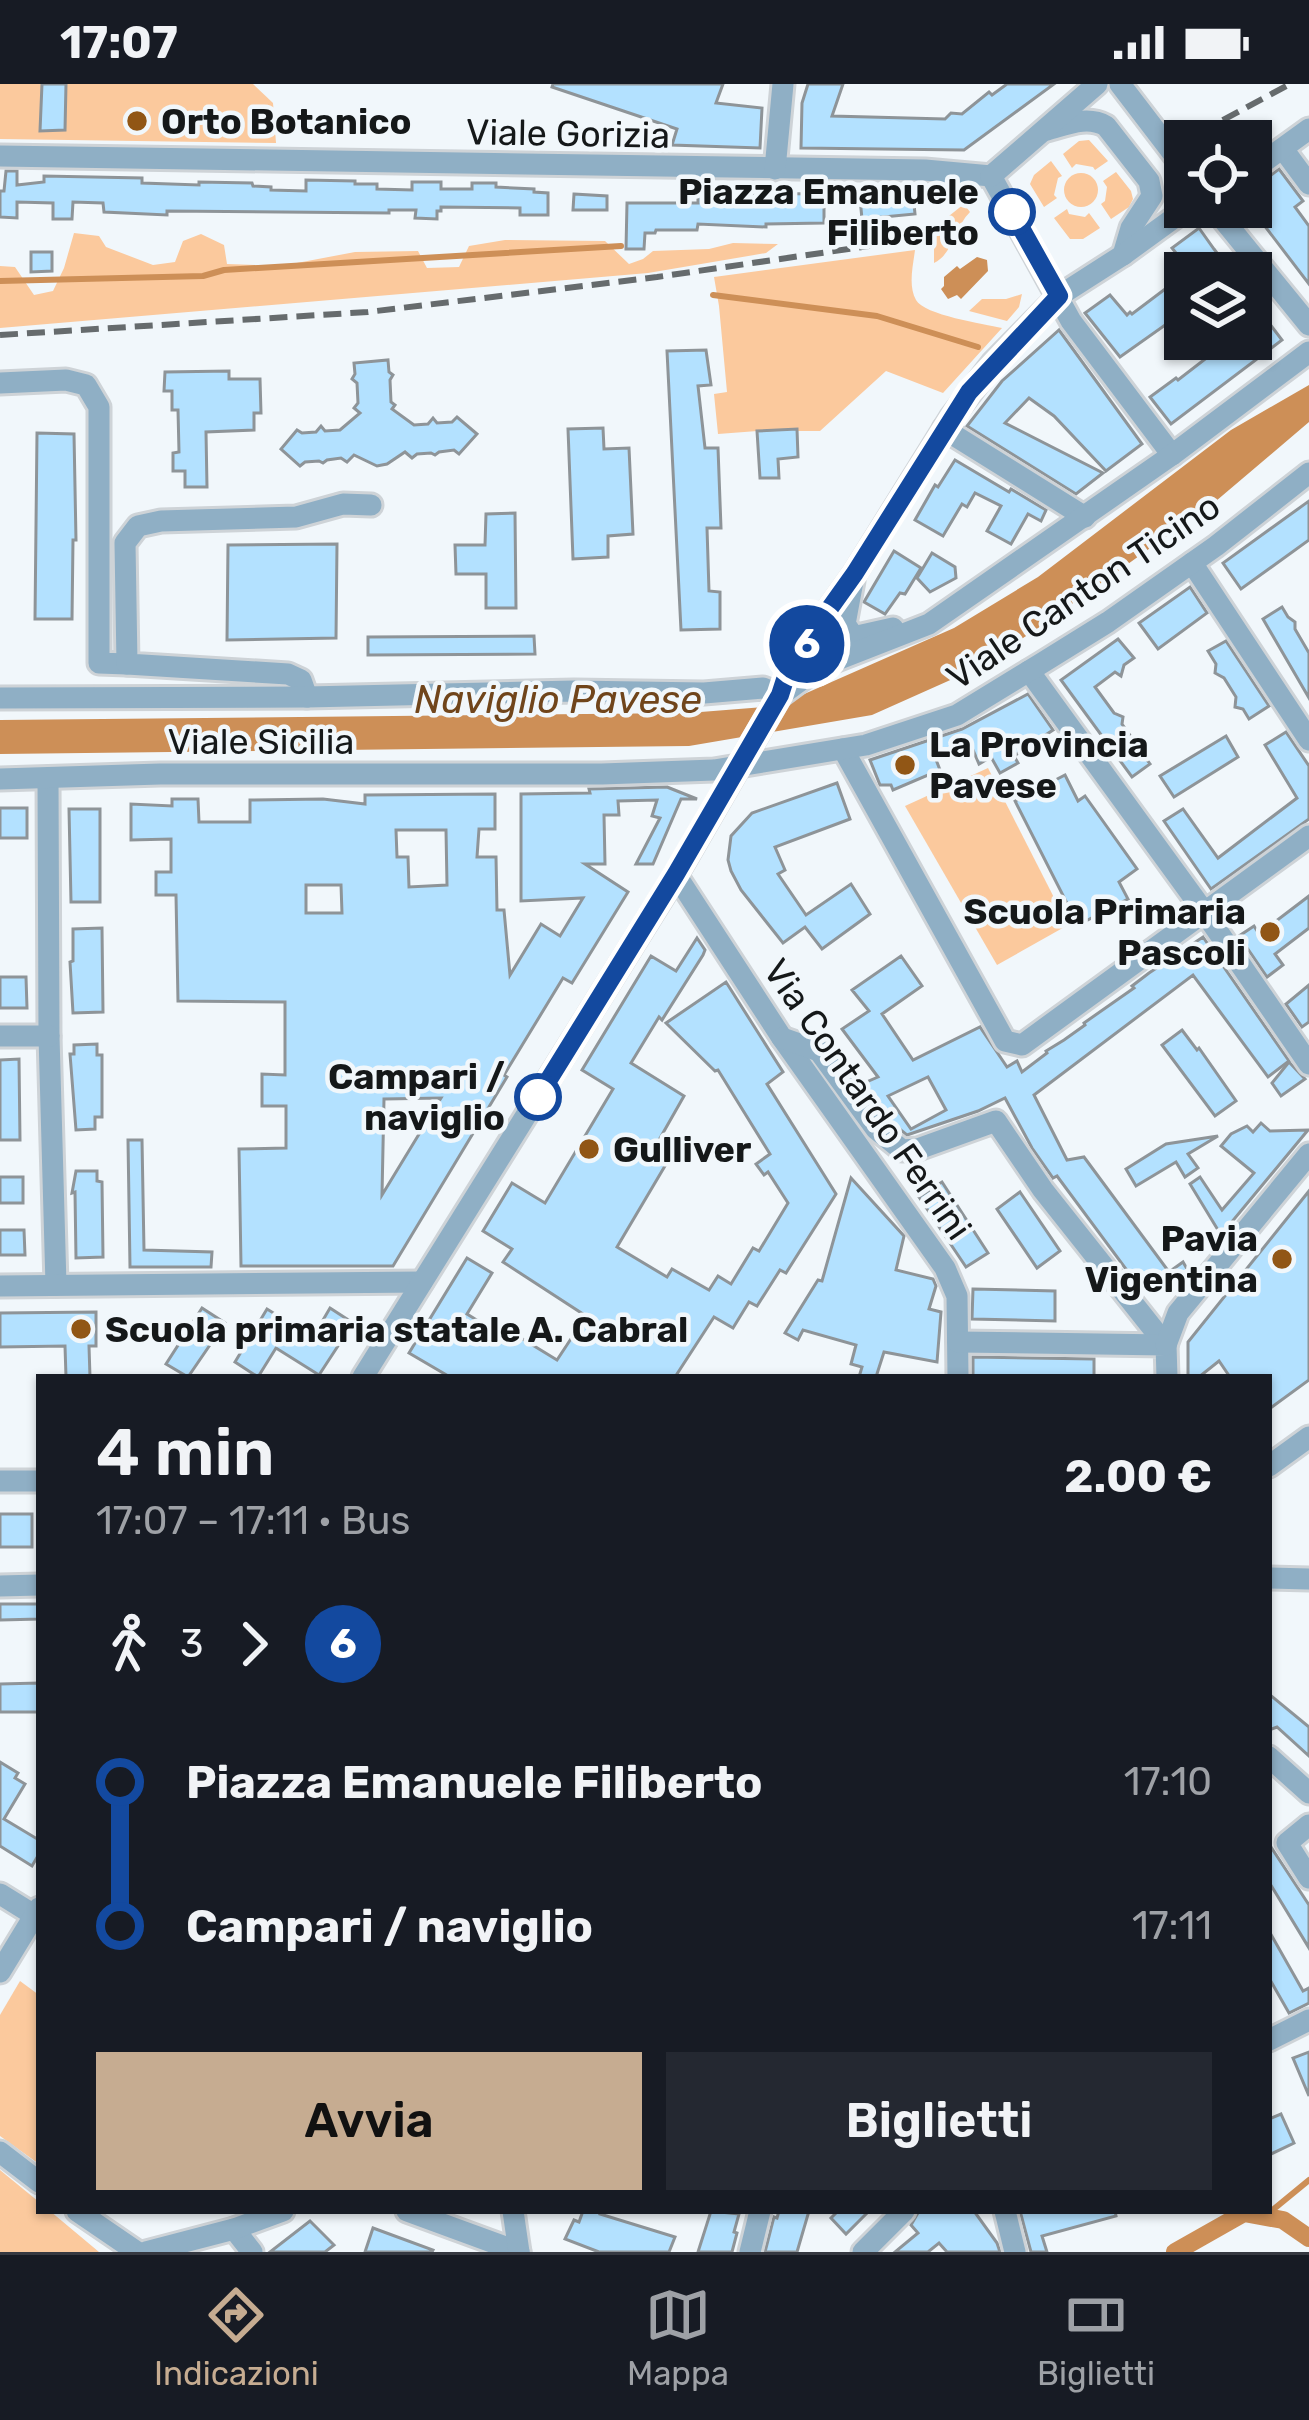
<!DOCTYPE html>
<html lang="it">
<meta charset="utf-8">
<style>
body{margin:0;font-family:Rubik,sans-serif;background:#242831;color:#f1f3f6;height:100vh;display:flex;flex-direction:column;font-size:45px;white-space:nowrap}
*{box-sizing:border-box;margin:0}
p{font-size:39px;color:#9ea1a6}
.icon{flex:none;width:66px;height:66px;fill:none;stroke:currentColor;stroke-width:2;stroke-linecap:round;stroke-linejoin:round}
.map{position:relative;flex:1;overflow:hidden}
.details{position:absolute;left:36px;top:1290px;width:1236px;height:840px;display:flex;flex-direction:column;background:#171b24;border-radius:0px;box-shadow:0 3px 9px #0004}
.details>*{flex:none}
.badge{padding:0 24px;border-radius:39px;font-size:42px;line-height:78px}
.controls{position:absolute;left:1164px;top:36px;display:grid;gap:24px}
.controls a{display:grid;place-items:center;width:108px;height:108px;border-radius:0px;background:#171b24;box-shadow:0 3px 9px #0004;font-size:60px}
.map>.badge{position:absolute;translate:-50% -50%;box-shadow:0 0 0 6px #fff}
.legs{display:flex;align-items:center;gap:18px;height:132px;padding:0 60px;font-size:39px}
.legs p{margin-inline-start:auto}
.overview{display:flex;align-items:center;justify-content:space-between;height:204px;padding:0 60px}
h1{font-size:66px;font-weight:600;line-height:90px}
.cta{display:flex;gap:24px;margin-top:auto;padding:24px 60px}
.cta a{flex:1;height:138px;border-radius:0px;background:#c6ac91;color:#111;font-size:48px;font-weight:600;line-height:138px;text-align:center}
.cta a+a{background:#242831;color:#f1f3f6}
ul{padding:0 60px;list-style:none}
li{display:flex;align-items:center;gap:42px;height:144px;font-size:45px}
li i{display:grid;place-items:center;width:18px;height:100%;margin:0 15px;background:currentColor}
li i::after{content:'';width:30px;height:30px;margin:-15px;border:9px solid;border-radius:50%;background:#171b24}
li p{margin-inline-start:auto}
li:first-child i{background:linear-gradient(#0000 50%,currentColor 0)}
li:last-child i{background:linear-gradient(currentColor 50%,#0000 0)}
.status{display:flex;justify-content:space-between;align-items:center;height:84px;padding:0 60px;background:#171b24;direction:ltr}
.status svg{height:33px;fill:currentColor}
.tabs{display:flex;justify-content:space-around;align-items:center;height:168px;border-top:3px solid #363941;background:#171b24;font-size:33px;color:#9ea1a6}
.tabs a{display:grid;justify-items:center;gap:6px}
.tabs .active{color:#c6ac91}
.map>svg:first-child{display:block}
.green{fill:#fbc99d}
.water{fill:#cd8f57}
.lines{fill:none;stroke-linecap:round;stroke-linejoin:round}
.stream{stroke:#cd8f57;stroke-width:6}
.canal{stroke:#cd8f57;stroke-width:18}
.building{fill:#b3e1ff;stroke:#8e9498;stroke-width:3;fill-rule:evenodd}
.minor-casing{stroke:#ced3d7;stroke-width:27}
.minor{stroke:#8fafc5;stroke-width:21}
.rail{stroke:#666b6d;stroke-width:6;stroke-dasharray:18 9;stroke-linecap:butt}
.line-1-casing{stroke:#fff;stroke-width:27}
.line-1{stroke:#13499f;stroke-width:18}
.poi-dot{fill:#915615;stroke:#f1f7fb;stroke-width:4.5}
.stop-1-dot{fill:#fff;stroke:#13499f;stroke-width:6}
.labels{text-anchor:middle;stroke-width:9;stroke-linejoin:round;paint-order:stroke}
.poi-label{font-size:36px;font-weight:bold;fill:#151819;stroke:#f1f7fb;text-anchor:start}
.street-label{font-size:36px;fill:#151819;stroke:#f1f7fb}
.stop-label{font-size:36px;font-weight:bold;fill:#151819;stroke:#f1f7fb;text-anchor:end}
.water-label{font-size:39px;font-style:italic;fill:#70451b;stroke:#f1f7fb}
</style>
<div class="status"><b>17:07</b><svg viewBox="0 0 49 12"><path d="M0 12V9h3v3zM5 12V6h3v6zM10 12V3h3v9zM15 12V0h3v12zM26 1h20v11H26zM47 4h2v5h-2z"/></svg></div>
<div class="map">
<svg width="1309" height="2168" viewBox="0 0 1309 2168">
<rect width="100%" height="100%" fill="#f1f7fb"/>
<g class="green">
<polygon points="0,0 253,0 273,19 276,59 0,55"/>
<polygon points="1089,56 1108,77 1095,86 1093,83 1076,80 1072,84 1063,70 1079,57"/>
<polygon points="1051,77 1062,92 1058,94 1054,111 1057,114 1044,123 1030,100 1034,91"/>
<polygon points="1116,88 1131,107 1133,115 1129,123 1111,135 1101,120 1105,117 1107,103 1103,97"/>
<circle cx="1081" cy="106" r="17"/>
<path d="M 964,120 L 970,128 C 954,144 953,170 934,179 L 934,144 Z"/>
<polygon points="1067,125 1069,130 1085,133 1089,129 1100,144 1083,155 1070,155 1054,134"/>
<polygon points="74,149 99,152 106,163 153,181 175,178 183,157 201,150 224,161 227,180 281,182 355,168 418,167 427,184 459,183 469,162 505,156 605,157 629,180 643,175 653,167 709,165 733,159 778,160 766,169 648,189 0,244 0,182 15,183 34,211 53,207 64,184"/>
<path d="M 915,166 C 913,182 908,202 916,216 C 924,231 984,240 1002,244 L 943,309 L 886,287 L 820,347 L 798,347 L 797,344 L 718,350 L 714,310 L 727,308 L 719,222 L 714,193 Z"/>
<polygon points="1022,210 1019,223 1007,237 969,227 982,215 1006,215"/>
<polygon points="988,684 1068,841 997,881 905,722"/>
<polygon points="20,1897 39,1911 39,2080 0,2052 0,1931"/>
<polygon points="0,2086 39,2118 39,2127 50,2127 99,2168 0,2168"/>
</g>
<g class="water">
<polygon points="977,173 987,176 988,187 961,215 957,211 948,215 941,205 944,202 944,193 957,182 960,185"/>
<polygon points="1309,301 1309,338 1216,417 1037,545 975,585 872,631 689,662 0,670 0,636 688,629 777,622 954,544 1038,493 1231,346"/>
</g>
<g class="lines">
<g class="stream">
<polyline points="0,197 203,192 224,186 621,162"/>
<polyline points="713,211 877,232 978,263"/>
<polyline points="1264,2133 1309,2096"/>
</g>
<polyline class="canal" points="1175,2168 1244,2129 1283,2136 1309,2154"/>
</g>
<g class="building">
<polygon points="42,0 66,0 65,46 40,47"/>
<polygon points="553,0 723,0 716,19 762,24 760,64 672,61 677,45 552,3"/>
<polygon points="808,0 843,0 832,32 945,35 951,29 962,30 989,8 992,11 1007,0 1054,0 964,66 801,64 802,19"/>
<polygon points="1279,85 1303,117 1295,123 1309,142 1309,200 1251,124 1251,106"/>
<polygon points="6,87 17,87 17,101 44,98 44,92 142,94 142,99 199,101 199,98 252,99 253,102 271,103 271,106 306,107 306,96 355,97 355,100 377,100 377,105 412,106 412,98 441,98 441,105 472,105 472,99 496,99 496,103 534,105 534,108 548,109 548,131 520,131 520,124 441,123 441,127 437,127 437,135 415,134 416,126 389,126 389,129 167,127 167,131 104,128 103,119 73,118 72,135 53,135 53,119 17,118 17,134 0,133 0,107 4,107"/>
<polygon points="912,101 915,130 862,135 859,104"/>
<polygon points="698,109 824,110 824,139 766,140 766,143 698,140 697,146 656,146 655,149 645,149 644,165 626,165 627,119 698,119"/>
<polygon points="574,110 607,112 607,126 573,126"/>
<polygon points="1199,144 1214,165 1232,189 1192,189 1172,164"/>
<polygon points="31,168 52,168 52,187 31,188"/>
<polygon points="1185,190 1185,227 1120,273 1085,229 1110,211 1127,231 1130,228 1132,230"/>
<polygon points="1263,231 1282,256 1171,340 1150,313 1176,294 1178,296 1231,255 1251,255 1251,240"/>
<polygon points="1059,246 1142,360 1106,387 1054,332 1029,314 1005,339 1103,389 1076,410 967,342 1002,297"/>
<polygon points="706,266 711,301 698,302 705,364 718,364 721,444 707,444 709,507 720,508 720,545 681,546 667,267"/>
<polygon points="388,276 389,288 393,291 390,296 391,318 395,321 392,325 414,341 428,340 433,334 437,339 452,338 457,333 477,350 459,370 454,366 439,368 435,371 431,369 417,370 412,374 405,368 387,380 377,382 354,371 347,378 341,374 327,376 323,379 319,377 305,378 300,382 281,365 297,346 302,349 316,348 321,342 325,347 340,346 360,329 354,324 358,319 357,299 352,295 355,290 354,279"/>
<polygon points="229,287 229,295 260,295 261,329 254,329 254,346 206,348 207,403 185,403 185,387 173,387 173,369 179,368 178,326 172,326 172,307 164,307 165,288"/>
<polygon points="603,344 604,365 629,364 633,450 608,452 608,473 573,475 568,345"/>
<polygon points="797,345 798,373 778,375 779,394 760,394 757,347"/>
<polygon points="37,349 74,350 76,456 73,456 72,535 35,535"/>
<polygon points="955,376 1009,408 1011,405 1046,426 1041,437 1028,430 1011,460 987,447 1001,422 975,409 967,423 962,420 943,452 915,436 935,401 938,403"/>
<polygon points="1309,417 1309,456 1241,505 1223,479"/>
<polygon points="515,429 516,524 486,524 486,490 456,490 455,461 485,461 486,430"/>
<polygon points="337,460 336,554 227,556 228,461"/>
<polygon points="894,467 921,484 905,510 900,509 885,530 864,518"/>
<polygon points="932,469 955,483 956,494 930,508 917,494"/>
<polygon points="1190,503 1207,529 1158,565 1139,539"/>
<polygon points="1282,523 1288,533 1295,538 1295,545 1309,569 1309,614 1263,535"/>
<polygon points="534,552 535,570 368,571 368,553"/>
<polygon points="1118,555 1134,574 1124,581 1121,592 1115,588 1095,603 1114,629 1123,633 1122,640 1137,661 1144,662 1145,673 1150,680 1132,693 1061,596"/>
<polygon points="1226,557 1269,622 1249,635 1243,625 1235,623 1236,613 1224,594 1215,589 1216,580 1208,567"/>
<polygon points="1028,610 1053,646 1014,672 1018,679 1000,689 991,673 979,680 970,659 935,673 940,686 893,706 891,701 880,701 870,676 962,645"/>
<polygon points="1286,648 1309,682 1309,735 1211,805 1164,737 1183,725 1218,774 1297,714 1265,661"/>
<polygon points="1226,652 1238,673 1174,713 1160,692"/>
<polygon points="1065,691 1078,717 1085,712 1137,785 1119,798 1128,815 1078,841 1015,717"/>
<polygon points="837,699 850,735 775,763 785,786 778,790 806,831 851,800 870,830 822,865 805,843 783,859 741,806 731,787 728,776 731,752 752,729"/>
<path d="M 667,703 L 697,715 L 681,715 L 653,780 L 636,780 L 660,734 L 652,732 L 657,716 L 618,717 L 619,731 L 604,731 L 605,780 L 585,780 L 628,808 L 572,899 L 563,894 L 504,991 L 507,993 L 393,1182 L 241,1182 L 239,1065 L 286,1064 L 286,1022 L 262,1022 L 262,990 L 285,991 L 285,918 L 178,917 L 176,811 L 156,811 L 156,788 L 171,788 L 171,755 L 131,756 L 131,720 L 172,722 L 172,715 L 198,715 L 199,738 L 250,738 L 250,716 L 323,715 L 365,720 L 365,711 L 495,710 L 495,745 L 479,745 L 477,773 L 496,773 L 497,826 L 504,826 L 510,891 L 541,840 L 560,852 L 583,814 L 521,817 L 521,710 L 590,709 L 589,705 ZM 396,746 L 446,746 L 447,801 L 409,803 L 408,773 L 397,773 ZM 306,801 L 341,801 L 342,829 L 306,829 ZM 441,1014 L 382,1111 L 384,1015 Z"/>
<rect x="0" y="724" width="27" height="30"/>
<polygon points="69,725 100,725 100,818 71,818"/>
<polygon points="1309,812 1309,844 1275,870 1283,881 1267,893 1239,852 1254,842 1259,850"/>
<polygon points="102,844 103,928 73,929 70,878 73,877 73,845"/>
<path d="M 1203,853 L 1289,977 L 1268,993 L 1193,891 L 1034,1011 L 1067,1076 L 1084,1073 L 1169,1188 L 1183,1178 L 1190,1190 L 1173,1208 L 1161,1195 L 1143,1208 L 1057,1092 L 1053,1094 L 1032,1064 L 1005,1014 L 978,1027 L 907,1051 L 887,1035 L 862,1000 L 878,993 L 842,945 L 869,927 L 852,906 L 901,872 L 922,902 L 882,930 L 913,976 L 980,943 L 1007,983 L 1017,977 L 1022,988 L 1047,969 L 1046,967 L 1064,956 L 1085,941 L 1084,939 L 1134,904 L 1132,902 L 1149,889 ZM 928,993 L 946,1026 L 911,1045 L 888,1012 Z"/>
<polygon points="697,854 705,866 703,871 662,936 659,933 631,979 684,1012 659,1056 675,1065 617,1163 667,1193 672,1185 709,1206 718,1192 731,1200 753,1164 759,1167 788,1119 768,1088 764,1091 756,1080 770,1070 718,986 715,987 666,939 726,898 783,988 767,1000 836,1110 786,1189 780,1186 757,1222 749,1218 733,1244 714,1233 675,1293 450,1293 409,1269 467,1174 492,1189 467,1230 504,1253 508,1246 557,1276 586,1232 503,1178 512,1165 483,1147 512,1099 545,1119 613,1005 582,986 651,872 676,887"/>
<polygon points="0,893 26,893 27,924 0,924"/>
<polygon points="1309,901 1309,938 1302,943 1286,920"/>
<polygon points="1182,946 1197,966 1199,964 1236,1017 1215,1032 1162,961"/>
<polygon points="97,960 97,971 102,971 102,1033 95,1033 95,1045 76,1046 70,970 74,970 74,961"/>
<polygon points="19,975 20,1056 0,1056 0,976"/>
<polygon points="1289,978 1305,995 1281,1012 1272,999"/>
<polygon points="1261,1039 1270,1047 1308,1046 1221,1151 1190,1100 1200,1093 1222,1126 1254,1089 1221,1062 1231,1050 1247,1042 1253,1048"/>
<polygon points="1218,1052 1188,1070 1198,1084 1185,1093 1176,1078 1136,1102 1126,1085 1166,1060"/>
<polygon points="128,1056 142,1056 144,1166 212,1168 211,1183 130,1183"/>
<polygon points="76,1087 97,1087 97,1097 102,1098 103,1173 76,1174 75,1108 72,1109"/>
<rect x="0" y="1093" width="23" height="26"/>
<polygon points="851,1094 904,1152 896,1186 933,1195 936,1202 929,1225 941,1228 937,1278 884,1268 876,1293 859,1293 862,1283 851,1280 856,1261 803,1246 798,1256 785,1249 818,1196 822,1197"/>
<polygon points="942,1098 988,1169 966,1183 919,1113"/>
<polygon points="1309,1107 1309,1296 1269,1325 1269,1293 1230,1293 1219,1277 1199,1293 1188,1293 1188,1258"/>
<polygon points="1020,1108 1060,1167 1037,1184 997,1125"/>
<polygon points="0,1146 24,1146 25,1171 0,1171"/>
<polygon points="973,1205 1055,1207 1055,1237 972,1235"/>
<polygon points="202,1224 225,1239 188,1293 166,1280"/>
<polygon points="330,1224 353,1239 319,1291 276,1264 258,1293 235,1278 267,1225 309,1251 312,1246 316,1248"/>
<polygon points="96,1228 96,1262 89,1262 90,1293 66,1293 65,1262 0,1263 0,1229"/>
<polygon points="973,1273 1094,1275 1094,1293 973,1293"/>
<rect x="0" y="1430" width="32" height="33"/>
<polygon points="0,1520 39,1520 39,1535 0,1536"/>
<polygon points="39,1599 39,1628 0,1628 0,1600"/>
<polygon points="1269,1610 1309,1643 1309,1672 1277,1643 1269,1646"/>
<polygon points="0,1678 18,1689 15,1694 25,1700 4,1735 39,1756 39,1770 32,1782 0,1762"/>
<polygon points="1269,1760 1309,1821 1309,1864 1269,1798"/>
<polygon points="1269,1847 1303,1907 1309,1904 1309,1919 1289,1929 1269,1894"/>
<polygon points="1309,1968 1309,2012 1293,1974"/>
<polygon points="1281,2030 1294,2059 1269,2071 1269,2035"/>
<polygon points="583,2127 601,2127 600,2130 675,2153 669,2168 599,2168 565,2155 574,2136 579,2138"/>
<polygon points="711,2127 739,2130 734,2148 737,2149 732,2168 698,2168"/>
<polygon points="779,2127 809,2127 797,2168 765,2168 774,2133 777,2134"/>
<polygon points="838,2127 869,2127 846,2150 831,2134"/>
<polygon points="919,2127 974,2127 997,2159 1000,2168 947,2168 939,2159 928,2168 895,2168 918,2149 911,2141"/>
<polygon points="1020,2127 1115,2127 1116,2132 1042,2152 1047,2168 1031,2168"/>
<polygon points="310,2137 334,2161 325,2168 270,2168"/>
<polygon points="373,2144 433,2166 432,2168 365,2168"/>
</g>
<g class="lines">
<g class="minor-casing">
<g id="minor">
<polyline points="1120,0 1185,85"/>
<path d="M 1047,46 C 1066,41 1087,31 1106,42 L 1149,97 L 1152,112 L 1131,144 L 1123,171"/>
<polyline points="1283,65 1309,100"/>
<polyline points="0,72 925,86 991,92"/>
<polyline points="775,85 783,0"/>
<polyline points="1251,87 1309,45"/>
<polyline points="991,92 1071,237 1172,371"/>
<polyline points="991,92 1097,0"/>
<polyline points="1213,123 1309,241"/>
<polyline points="0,299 66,296 86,301 99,323 99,579 127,580"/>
<polyline points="944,345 1085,433"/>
<polyline points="1192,479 1309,656"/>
<polyline points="853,497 845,540 854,553"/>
<polyline points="804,564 893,544"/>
<polyline points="1029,587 1205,829 1309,980"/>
<polyline points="781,611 819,583 929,540 1172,371 1309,268"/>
<polyline points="307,613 301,596 288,590 127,580 125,459 138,442 161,437 296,433 343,420 371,421"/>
<polyline points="0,614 307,613 574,607 704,609 763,604 780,611"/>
<polyline points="843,665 1005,957 1022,961 1309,752"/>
<polyline points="48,694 49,952 56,1201"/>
<polyline points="0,695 160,690 602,690 714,686 866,661 957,631 1042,579 1108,538 1216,462 1309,389"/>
<polyline points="676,791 782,954 945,1184 957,1212 958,1293"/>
<polyline points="0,952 49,952"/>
<polyline points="782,954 819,967 876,1045 902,1066 918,1065 996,1037 1043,1106 1166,1261"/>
<polyline points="0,1202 422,1198"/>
<polyline points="958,1258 1166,1261 1167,1293"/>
<polyline points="1166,1261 1178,1229 1309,1070"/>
<polyline points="363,1293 676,791 780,611 791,579 855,489 951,334 993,279 1059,212 1123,171 1189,123"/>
<polyline points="1269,1382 1309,1353"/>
<polyline points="0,1397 39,1397"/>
<polyline points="1269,1494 1309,1495"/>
<polyline points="0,1502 39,1501"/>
<polyline points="1269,1673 1309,1709"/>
<polyline points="1309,1741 1287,1759 1309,1794"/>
<polyline points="0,1810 34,1831"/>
<polyline points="0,1888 39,1824"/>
<polyline points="1269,1956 1309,1936"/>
<polyline points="0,2068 39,2098"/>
<polyline points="77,2127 137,2168"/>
<polyline points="407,2127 519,2168"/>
<polyline points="513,2127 519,2168"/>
<polyline points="1005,2127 1015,2168"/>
<polyline points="234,2145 252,2168"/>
<polyline points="146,2168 234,2145 283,2127"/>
<polyline points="750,2168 760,2127"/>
<polyline points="863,2168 904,2127"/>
</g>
</g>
<use href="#minor" class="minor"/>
<g class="rail">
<polyline points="1199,49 1290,0"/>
<polyline points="0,251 368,228 657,193 917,155"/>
</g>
</g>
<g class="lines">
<g class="line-1-casing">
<polyline id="line-1" points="538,1013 676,790 780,611 790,580 855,489 969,308 1059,212 1012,128"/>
</g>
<use href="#line-1" class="line-1"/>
</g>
<g class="poi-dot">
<circle cx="137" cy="37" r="12"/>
<circle cx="905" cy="681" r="12"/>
<circle cx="1270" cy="848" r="12"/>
<circle cx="589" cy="1065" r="12"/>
<circle cx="1282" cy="1175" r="12"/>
<circle cx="81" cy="1245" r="12"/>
</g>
<g class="stop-1-dot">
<circle cx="1012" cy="128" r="21"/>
<circle cx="538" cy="1013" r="21"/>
</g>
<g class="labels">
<g class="poi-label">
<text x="161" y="50">Orto Botanico</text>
<text x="929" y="673">La Provincia<tspan x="929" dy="41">Pavese</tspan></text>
<text x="1246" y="840" text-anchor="end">Scuola Primaria<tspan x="1246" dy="41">Pascoli</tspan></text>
<text x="613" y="1078">Gulliver</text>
<text x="1258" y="1167" text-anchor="end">Pavia<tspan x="1258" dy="41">Vigentina</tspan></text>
<text x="105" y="1258">Scuola primaria statale A. Cabral</text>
</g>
<g class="street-label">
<text transform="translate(568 49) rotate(1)" y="13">Viale Gorizia</text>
<text transform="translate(1083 507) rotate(-34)" y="13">Viale Canton Ticino</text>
<text x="261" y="670">Viale Sicilia</text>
<text transform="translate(868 1015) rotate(55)" y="13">Via Contardo Ferrini</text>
</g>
<g class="stop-label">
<text x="979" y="120">Piazza Emanuele<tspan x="979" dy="41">Filiberto</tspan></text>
<text x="505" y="1005">Campari /<tspan x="505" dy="41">naviglio</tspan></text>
</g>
<g class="water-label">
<text x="558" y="629">Naviglio Pavese</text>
</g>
</g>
</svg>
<div class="controls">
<a><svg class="icon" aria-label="locate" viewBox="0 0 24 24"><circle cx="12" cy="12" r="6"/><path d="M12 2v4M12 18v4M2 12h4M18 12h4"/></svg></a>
<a><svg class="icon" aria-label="layers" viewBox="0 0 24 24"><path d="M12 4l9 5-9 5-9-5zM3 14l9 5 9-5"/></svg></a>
</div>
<b class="badge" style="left:807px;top:560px;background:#13499f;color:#fff">6</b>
<section class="details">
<div class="overview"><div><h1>4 min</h1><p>17:07 – 17:11 · Bus</p></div><b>2.00 €</b></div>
<div class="legs"><svg class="icon" aria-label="walk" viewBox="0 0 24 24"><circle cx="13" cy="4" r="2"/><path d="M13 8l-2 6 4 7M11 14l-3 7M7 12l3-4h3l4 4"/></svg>3<svg class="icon" aria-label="forward" viewBox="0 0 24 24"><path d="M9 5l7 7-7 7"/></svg><b class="badge" style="background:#13499f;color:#fff">6</b></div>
<ul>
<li><i style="color:#13499f"></i><b>Piazza Emanuele Filiberto</b><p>17:10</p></li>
<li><i style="color:#13499f"></i><b>Campari / naviglio</b><p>17:11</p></li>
</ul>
<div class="cta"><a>Avvia</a><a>Biglietti</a></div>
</section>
</div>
<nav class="tabs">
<a class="active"><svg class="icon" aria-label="directions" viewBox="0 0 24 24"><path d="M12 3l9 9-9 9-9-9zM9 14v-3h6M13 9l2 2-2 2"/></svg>Indicazioni</a>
<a><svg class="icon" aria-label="map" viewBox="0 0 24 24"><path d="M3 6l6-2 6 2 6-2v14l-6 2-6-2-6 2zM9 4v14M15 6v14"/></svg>Mappa</a>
<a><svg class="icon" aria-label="tickets" viewBox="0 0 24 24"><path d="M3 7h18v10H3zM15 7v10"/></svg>Biglietti</a>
</nav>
